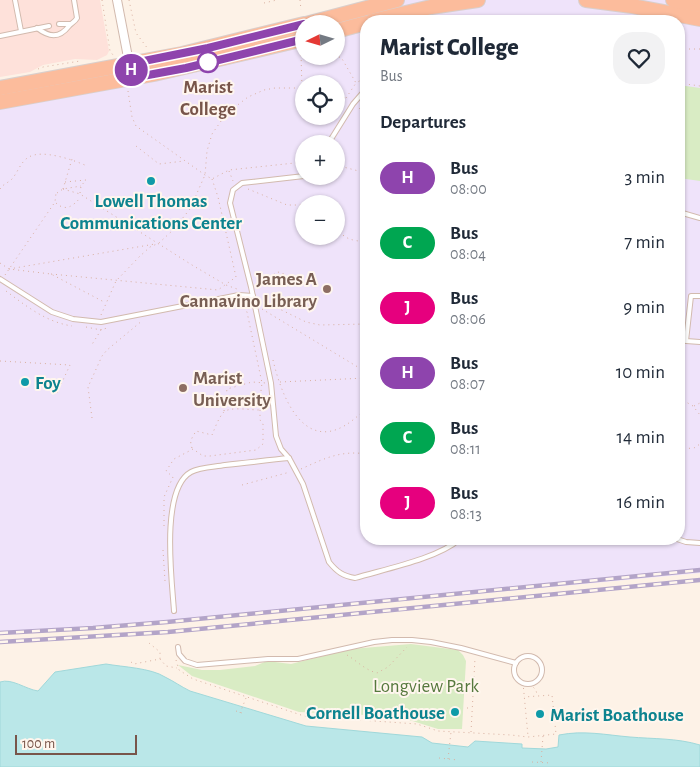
<!DOCTYPE html>
<meta charset="utf-8">
<style>
body{margin:0;font-family:"Alegreya Sans",sans-serif;background:#f2f2f3;color:#1f2937;height:100vh;display:flex;flex-direction:column;font-size:19px;white-space:nowrap}
*{box-sizing:border-box;margin:0}
p{font-size:16px;color:#747a83}
.icon{flex:none;width:28px;height:28px;fill:none;stroke:currentColor;stroke-width:2;stroke-linecap:round;stroke-linejoin:round}
.map{position:relative;flex:1;overflow:hidden}
.sheet{position:absolute;left:360px;top:15px;width:325px;height:530px;display:flex;flex-direction:column;background:#fff;border-radius:20px;box-shadow:0 1px 4px #0004}
.sheet>*{flex:none}
.badge{padding:0 10px;border-radius:16px;font-size:18px;line-height:32px}
.needle{width:32px;rotate:265deg}
.controls{position:absolute;left:295px;top:15px;display:grid;gap:10px}
.controls a{display:grid;place-items:center;width:50px;height:50px;border-radius:50%;background:#fff;box-shadow:0 1px 4px #0004;font-size:25px}
.scale{position:absolute;left:15px;bottom:12px;width:122px;box-sizing:border-box;padding-left:5px;border:2px solid #78554a;border-top:0;font-size:14px;line-height:18px;white-space:nowrap;color:#78554a;-webkit-text-stroke:4px #fff6ee;paint-order:stroke}
.map>.badge{position:absolute;translate:-50% -50%;box-shadow:0 0 0 2px #fff}
h2{padding:0 20px;font-size:19px;line-height:45px}
.round{display:grid;place-items:center;flex:none;width:52px;height:52px;border-radius:20px;background:#f2f2f3}
.head{display:flex;align-items:center;justify-content:space-between;height:85px;padding:0 20px}
h1{font-size:24px;font-weight:800;line-height:38px}
ul{padding:0;list-style:none}
li{display:flex;align-items:center;gap:15px;height:65px;padding:0 20px}
li div{flex:1}
li b{display:block;font-size:19px}
li em{font-style:normal}
li .badge{min-width:55px;font-weight:700;text-align:center}
.map>svg:first-child{display:block}
.commercial{fill:#fee1da}
.education{fill:#efe3fa;fill-rule:evenodd}
.green{fill:#d9ecc4}
.water{fill:#bae7e8;stroke:#a0d8da}
.lines{fill:none;stroke-linecap:round;stroke-linejoin:round}
.service-casing{stroke:#d2baae;stroke-width:6}
.minor-casing{stroke:#d2baae;stroke-width:10}
.trunk-casing{stroke:#d9cfcc;stroke-width:16}
.path{stroke:#d9b0a0;stroke-width:1;stroke-dasharray:1 4;stroke-linecap:butt}
.service{stroke:#fff;stroke-width:4}
.minor{stroke:#fff;stroke-width:8}
.trunk{stroke:#fcbc9c;stroke-width:14}
.rail-casing{stroke:#b3a4c8;stroke-width:4.5}
.rail{stroke:#fff6ee;stroke-width:2.5;stroke-dasharray:8;stroke-linecap:butt}
.line-casing{stroke:#fff;stroke-width:11}
.line{stroke:#8e44ad;stroke-width:8}
.stop-dot{fill:#fff;stroke:#8e44ad;stroke-width:2.5}
.culture-dot{fill:#0f9aa8;stroke:#fff6ee;stroke-width:2}
.education-dot{fill:#8d6e63;stroke:#fff6ee;stroke-width:2}
.labels{text-anchor:middle;stroke-width:4;stroke-linejoin:round;paint-order:stroke}
.stop-label{font-size:19px;font-weight:bold;fill:#78554a;stroke:#fff6ee}
.culture-label{font-size:19px;font-weight:bold;fill:#0d838f;stroke:#fff6ee;text-anchor:start}
.education-label{font-size:19px;font-weight:bold;fill:#785e54;stroke:#fff6ee;text-anchor:end}
.park-label{font-size:19px;fill:#56793e;stroke:#fff6ee}
</style>
<div class="map">
<svg width="700" height="767" viewBox="0 0 700 767">
<rect width="100%" height="100%" fill="#fdf2e7"/>
<polygon class="commercial" points="0,0 100,0 109,51 107,55 97,60 75,59 43,65 30,72 0,77"/>
<path class="education" d="M 397,0 L 676,0 L 700,4 L 700,573 L 113,628 L 0,633 L 0,102 L 134,78 L 131,63 L 304,24 L 304,56 L 336,56 L 336,24 L 305,24 ZM 366,21 L 679,21 L 679,539 L 366,539 ZM 304,84 L 336,84 L 336,116 L 304,116 ZM 304,144 L 336,144 L 336,176 L 304,176 ZM 304,204 L 336,204 L 336,236 L 304,236 Z"/>
<g class="green">
<polygon points="679,85 700,88 700,181 679,178"/>
<polygon points="411,644 458,650 463,655 466,661 462,729 438,729 406,719 365,715 299,712 192,676 178,665 202,670 220,670 255,666 267,661 291,664 351,649"/>
</g>
<path class="water" d="M 106,664 C 123,667 151,668 165,677 C 175,682 180,686 190,691 L 306,726 L 422,737 L 432,743 L 468,747 L 475,741 L 522,744 L 522,748 L 546,749 L 558,747 L 559,735 C 584,730 606,735 630,737 C 653,739 677,738 700,745 L 700,767 L 0,767 L 0,682 C 12,678 25,689 38,691 L 55,672 Z"/>
<g class="lines">
<g class="service-casing">
<g id="service">
<polyline points="15,0 21,31"/>
<polyline points="59,24 70,24"/>
<path d="M 37,28 C 49,37 59,39 69,26 C 71,23 75,22 77,18 L 74,0"/>
<polyline points="0,36 49,26"/>
<polyline points="328,144 353,104 366,89"/>
<path d="M 304,176 L 242,183 L 233,190 L 230,203 L 251,287 L 271,383 L 276,436 L 281,449 L 289,458 L 303,484 L 329,562 C 337,572 343,576 355,578 C 385,569 437,559 460,539"/>
<polyline points="679,212 700,218"/>
<polyline points="0,279 52,312 73,319 101,322 239,295 253,296"/>
<polyline points="700,296 691,296 686,341 700,342"/>
<polyline points="677,539 686,542 700,543"/>
<path d="M 174,611 C 172,581 160,489 191,472 C 200,467 214,467 225,465 C 246,463 268,460 289,458"/>
<polyline points="178,647 179,654 185,661 197,665 268,659 298,659 374,642 392,640 412,640 431,642 461,648 516,663"/>
<circle cx="528" cy="670" r="14"/>
</g>
</g>
<g class="minor-casing">
<polyline id="minor" points="117,0 132,78"/>
</g>
<g class="trunk-casing">
<g id="trunk">
<polyline points="586,0 632,6 700,19"/>
<polyline points="673,0 700,5"/>
<polyline points="372,21 431,7 478,0"/>
<polyline points="306,24 397,0"/>
<polyline points="336,31 366,23"/>
<polyline points="0,88 182,54 304,24"/>
<polyline points="0,102 154,74 304,39"/>
</g>
</g>
<g class="path">
<polyline points="102,0 110,51 113,55"/>
<polyline points="129,0 136,33 148,49"/>
<polyline points="300,0 301,10"/>
<polyline points="264,3 277,0"/>
<polyline points="679,49 700,49"/>
<polyline points="329,58 341,57 356,83 363,79 366,80"/>
<polyline points="38,69 43,67 80,61"/>
<polyline points="679,83 700,86"/>
<polyline points="128,91 132,117 136,126 205,175 212,179 229,170 304,162"/>
<polyline points="336,92 348,100"/>
<polyline points="346,98 356,83"/>
<polyline points="359,108 366,115"/>
<polyline points="136,146 159,164 184,161"/>
<polyline points="336,165 366,173"/>
<polyline points="229,171 233,181"/>
<polyline points="65,182 86,180"/>
<path d="M 0,189 C 3,184 8,183 12,179 C 18,172 21,161 29,157 C 42,149 74,160 87,166"/>
<polyline points="63,189 80,194 192,265 226,285 237,289"/>
<polyline points="63,189 72,159"/>
<polyline points="248,189 287,205 304,205"/>
<polyline points="57,193 63,189 81,186"/>
<polyline points="80,193 81,186 86,180"/>
<path d="M 56,203 C 66,212 73,206 81,197"/>
<polyline points="309,204 314,204"/>
<polyline points="157,218 172,229"/>
<path d="M 336,228 C 346,240 351,240 366,242"/>
<polyline points="365,243 366,257"/>
<polyline points="0,263 9,269 51,274 104,302"/>
<polyline points="9,269 155,244"/>
<polyline points="51,274 218,290 236,277 218,197 212,179"/>
<polyline points="5,275 55,202 56,193 55,192"/>
<polyline points="256,284 278,272 287,275"/>
<polyline points="679,286 682,287"/>
<path d="M 6,291 C 26,306 46,322 72,326"/>
<polyline points="259,299 306,322 320,325 366,324"/>
<polyline points="262,309 366,372"/>
<polyline points="101,315 116,281 139,257 150,247 159,243 173,230 190,209 205,175 207,151 212,134 226,114 248,97 264,90 275,88 302,88 301,54"/>
<polyline points="86,327 101,330 91,346"/>
<polyline points="101,329 101,330 107,328"/>
<path d="M 273,360 C 285,411 313,462 364,410 L 366,410"/>
<polyline points="0,361 70,365 56,395"/>
<polyline points="280,382 366,378"/>
<polyline points="679,398 693,406 700,415"/>
<polyline points="694,406 700,403"/>
<polyline points="224,411 227,389 252,382 266,383"/>
<polyline points="92,418 88,387 102,356 107,350 143,320"/>
<path d="M 192,448 C 189,441 192,438 196,431 L 212,435 C 215,428 218,419 223,413 C 228,406 250,410 259,410"/>
<polyline points="679,449 694,448 700,444"/>
<polyline points="361,462 366,457"/>
<path d="M 301,469 C 323,459 341,450 366,454"/>
<polyline points="242,485 290,472"/>
<polyline points="164,526 164,497 173,477 166,471 174,459 193,449 203,456 210,456 256,450 263,444 263,424 260,420 260,399 262,383 247,312 241,302"/>
<polyline points="163,550 165,581"/>
<polyline points="149,643 160,652 160,659"/>
<path d="M 347,655 C 357,661 365,670 377,673 L 388,667 L 407,647"/>
<polyline points="176,660 179,670 193,679 304,716 417,724 438,731 511,735 528,737 556,734 552,695 524,697"/>
<polyline points="131,662 134,664 160,659 166,666 177,668"/>
<polyline points="523,683 528,736"/>
<polyline points="530,684 536,690 537,695"/>
<polyline points="467,708 472,708"/>
<polyline points="236,711 245,714"/>
<polyline points="240,713 246,698"/>
<polyline points="471,732 475,658"/>
<polyline points="439,758 458,760"/>
<polyline points="448,759 451,732"/>
<polyline points="532,762 551,763"/>
<polyline points="541,762 543,736"/>
</g>
<use href="#service" class="service"/>
<use href="#minor" class="minor"/>
<use href="#trunk" class="trunk"/>
<g class="rail-casing">
<g id="rail">
<polyline points="0,633 93,628 167,622 700,570"/>
<polyline points="0,642 168,632 700,580"/>
</g>
</g>
<use href="#rail" class="rail"/>
</g>
<g class="lines">
<g class="line-casing">
<polyline id="line" points="304,24 208,48 129,64 132,78 186,68 304,39"/>
</g>
<use href="#line" class="line"/>
</g>
<circle class="stop-dot" cx="208" cy="62" r="10"/>
<g class="culture-dot">
<circle cx="151" cy="181" r="5"/>
<circle cx="25" cy="382" r="5"/>
<circle cx="455" cy="712" r="5"/>
<circle cx="540" cy="714" r="5"/>
</g>
<g class="education-dot">
<circle cx="327" cy="289" r="5"/>
<circle cx="183" cy="388" r="5"/>
</g>
<g class="labels">
<g class="stop-label">
<text x="208" y="93">Marist<tspan x="208" dy="22">College</tspan></text>
</g>
<g class="culture-label">
<text x="151" y="207" text-anchor="middle">Lowell Thomas<tspan x="151" dy="22">Communications Center</tspan></text>
<text x="35" y="389">Foy</text>
<text x="445" y="719" text-anchor="end">Cornell Boathouse</text>
<text x="550" y="721">Marist Boathouse</text>
</g>
<g class="education-label">
<text x="317" y="285">James A<tspan x="317" dy="22">Cannavino Library</tspan></text>
<text x="193" y="384" text-anchor="start">Marist<tspan x="193" dy="22">University</tspan></text>
</g>
<g class="park-label">
<text x="426" y="692">Longview Park</text>
</g>
</g>
</svg>
<div class="controls">
<a><svg class="needle" viewBox="-14 -14 28 28"><path d="M0-13l5 13h-10z" fill="#e53935"/><path d="M0 13l5-13h-10z" fill="#747a83"/></svg></a>
<a><svg class="icon" aria-label="locate" viewBox="0 0 24 24"><circle cx="12" cy="12" r="6"/><path d="M12 2v4M12 18v4M2 12h4M18 12h4"/></svg></a>
<a>+</a>
<a>−</a>
</div>
<div class="scale">100 m</div>
<b class="badge" style="left:131px;top:70px;background:#8e44ad;color:#fff">H</b>
<section class="sheet">
<div class="head"><div><h1>Marist College</h1><p>Bus</p></div><a class="round"><svg class="icon" aria-label="heart" viewBox="0 0 24 24"><path d="M12 20l-8-8c-3-5 5-10 8-4 3-6 11-1 8 4z"/></svg></a></div>
<h2>Departures</h2>
<ul>
<li><span class="badge" style="background:#8e44ad;color:#fff">H</span><div><b>Bus</b><p>08:00</p></div><em>3 min</em></li>
<li><span class="badge" style="background:#00a651;color:#fff">C</span><div><b>Bus</b><p>08:04</p></div><em>7 min</em></li>
<li><span class="badge" style="background:#e6007e;color:#fff">J</span><div><b>Bus</b><p>08:06</p></div><em>9 min</em></li>
<li><span class="badge" style="background:#8e44ad;color:#fff">H</span><div><b>Bus</b><p>08:07</p></div><em>10 min</em></li>
<li><span class="badge" style="background:#00a651;color:#fff">C</span><div><b>Bus</b><p>08:11</p></div><em>14 min</em></li>
<li><span class="badge" style="background:#e6007e;color:#fff">J</span><div><b>Bus</b><p>08:13</p></div><em>16 min</em></li>
</ul>
</section>
</div>
